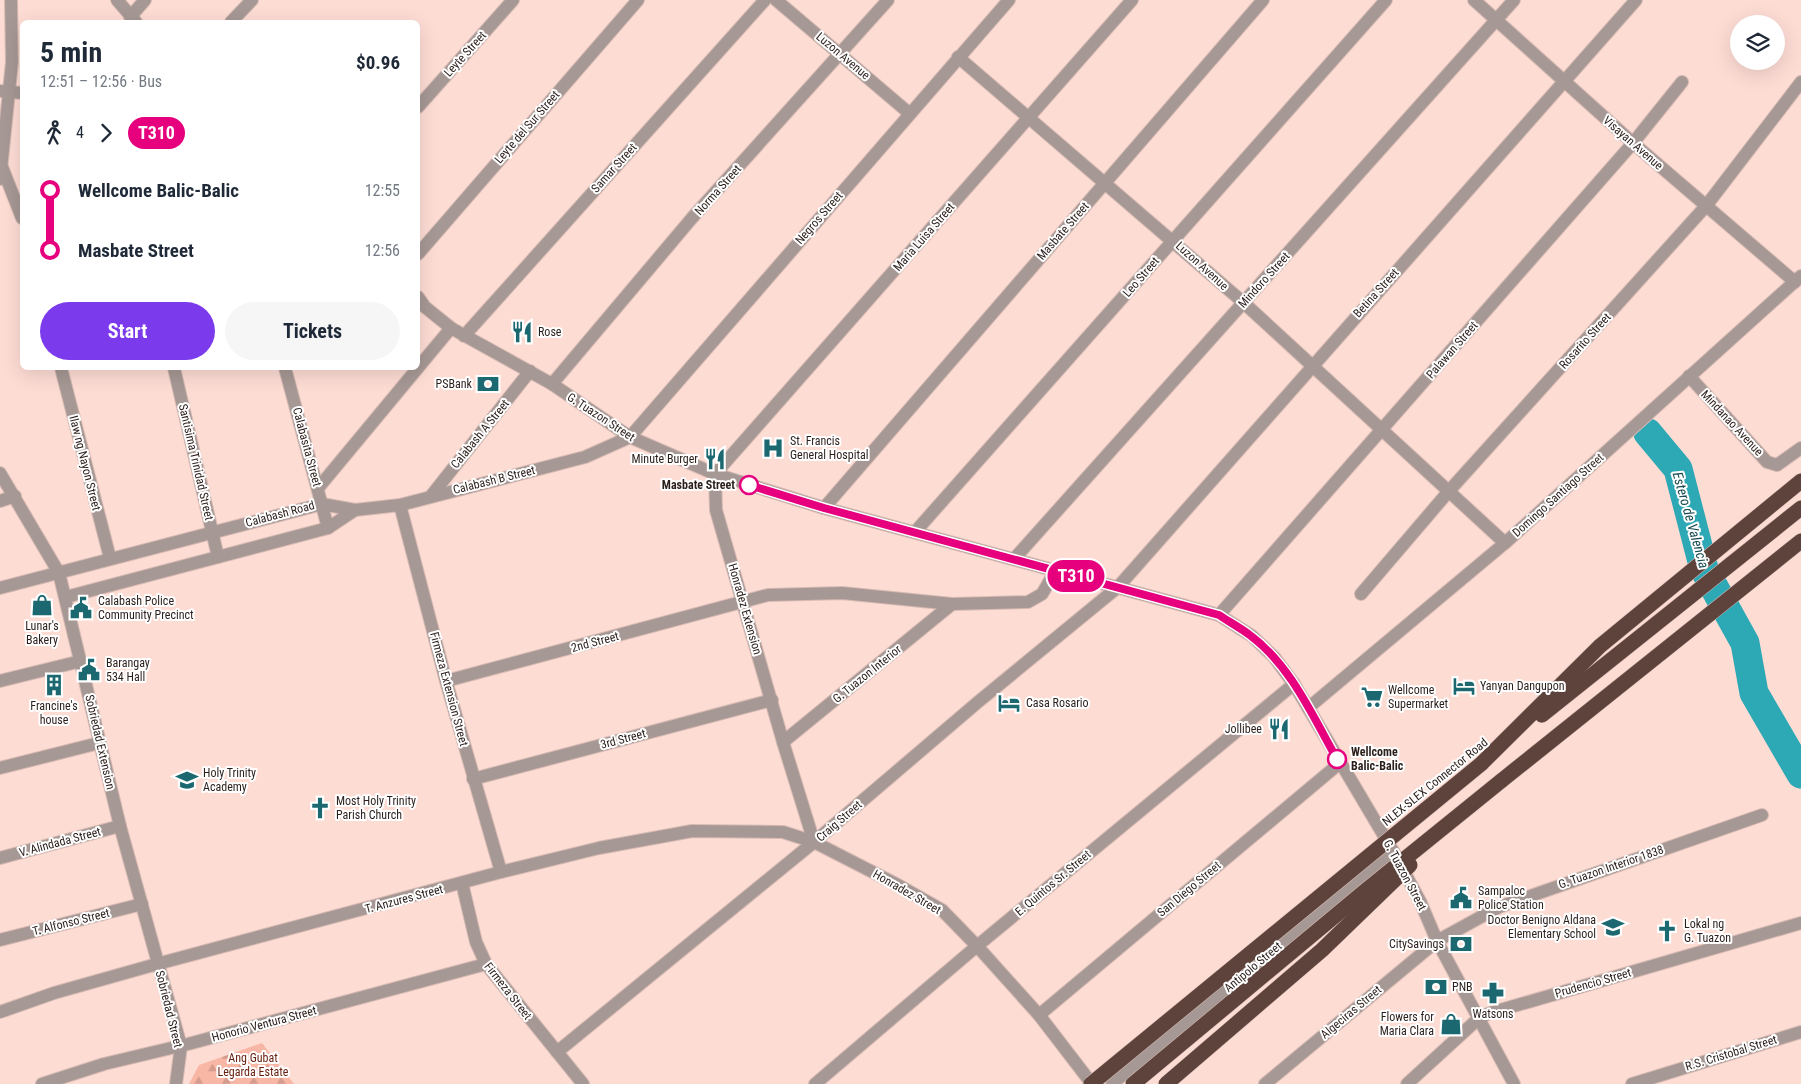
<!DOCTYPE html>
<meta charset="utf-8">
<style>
body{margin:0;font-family:"Roboto Condensed",sans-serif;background:#f6f6f7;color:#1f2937;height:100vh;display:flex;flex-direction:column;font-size:19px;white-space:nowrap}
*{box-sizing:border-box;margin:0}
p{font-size:16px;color:#747a83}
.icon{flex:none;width:28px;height:28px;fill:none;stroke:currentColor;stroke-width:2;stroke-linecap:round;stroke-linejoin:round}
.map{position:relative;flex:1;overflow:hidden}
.panel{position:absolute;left:20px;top:20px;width:400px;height:350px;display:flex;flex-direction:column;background:#fff;border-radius:8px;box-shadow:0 5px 20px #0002}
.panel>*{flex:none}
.badge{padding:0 10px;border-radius:16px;font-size:18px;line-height:32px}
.fabs{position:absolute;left:1730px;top:15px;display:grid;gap:10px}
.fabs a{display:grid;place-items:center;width:55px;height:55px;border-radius:50%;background:#fff;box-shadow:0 5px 20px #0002;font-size:25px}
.map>.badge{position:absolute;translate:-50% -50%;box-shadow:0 0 0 2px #fff}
.legs{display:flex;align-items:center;gap:8px;height:55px;padding:0 20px;font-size:16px}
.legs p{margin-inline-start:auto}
.summary{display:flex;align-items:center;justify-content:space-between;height:85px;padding:0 20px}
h1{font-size:28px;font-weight:700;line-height:38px}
.primary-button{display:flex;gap:10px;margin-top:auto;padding:10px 20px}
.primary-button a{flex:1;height:58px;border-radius:30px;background:#7c3aed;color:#fff;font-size:20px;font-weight:700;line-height:58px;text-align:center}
.primary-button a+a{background:#f6f6f7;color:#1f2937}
ul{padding:0 20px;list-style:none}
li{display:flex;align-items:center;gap:18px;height:60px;font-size:19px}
li i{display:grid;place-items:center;width:8px;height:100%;margin:0 6px;background:currentColor}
li i::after{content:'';width:12px;height:12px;margin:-6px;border:4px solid;border-radius:50%;background:#fff}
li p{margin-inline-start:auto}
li:first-child i{background:linear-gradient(#0000 50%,currentColor 0)}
li:last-child i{background:linear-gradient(currentColor 50%,#0000 0)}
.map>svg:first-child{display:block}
.forest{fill:url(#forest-firs)}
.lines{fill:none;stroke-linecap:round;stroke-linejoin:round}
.river{stroke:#2da8b5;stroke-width:29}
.minor-casing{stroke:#d7bab3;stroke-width:14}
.highway-casing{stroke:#d7bab3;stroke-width:16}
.minor{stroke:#a69894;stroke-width:12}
.highway{stroke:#5d433c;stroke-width:15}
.highway-bridge-casing{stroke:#d7bab3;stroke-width:16;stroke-linecap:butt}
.highway-bridge{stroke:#5d433c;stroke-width:15}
.line-1-casing{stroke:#fff;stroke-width:11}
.line-1{stroke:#e6007e;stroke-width:8}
.stop-1-dot{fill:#fff;stroke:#e6007e;stroke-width:2.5}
.labels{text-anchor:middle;stroke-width:4;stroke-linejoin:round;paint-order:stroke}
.street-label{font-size:12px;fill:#2a1e1b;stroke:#fff}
.poi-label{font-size:12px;fill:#2a1e1b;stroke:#fff;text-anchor:start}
.stop-label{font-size:12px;font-weight:bold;fill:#2a1e1b;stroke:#fff;text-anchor:end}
.park-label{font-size:12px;fill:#661d0b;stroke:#fff}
.water-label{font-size:14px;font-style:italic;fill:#174a50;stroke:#fff}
</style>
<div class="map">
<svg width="1801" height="1084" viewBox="0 0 1801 1084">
<defs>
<pattern id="forest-firs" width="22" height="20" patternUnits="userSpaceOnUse" patternTransform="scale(1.25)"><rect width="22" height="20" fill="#f8b6a4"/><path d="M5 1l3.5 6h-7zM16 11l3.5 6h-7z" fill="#d59c8d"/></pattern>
</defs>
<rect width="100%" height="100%" fill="#fddcd4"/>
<polygon class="forest" points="262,1043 294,1084 189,1084 199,1065"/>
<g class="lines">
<polyline class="river" points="1648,433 1678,469 1704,569 1745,643 1754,693 1801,774"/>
<g class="minor-casing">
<g id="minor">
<polyline points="117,0 136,22"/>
<polyline points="776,0 909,113"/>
<polyline points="1474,0 1633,143 1795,282"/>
<polyline points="130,17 145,0"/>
<polyline points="231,22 252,0"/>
<polyline points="958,57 1244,303 1505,543"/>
<polyline points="0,91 22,93"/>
<polyline points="418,107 513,0"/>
<polyline points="2,167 22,218"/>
<polyline points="0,179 12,62 11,0"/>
<polyline points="418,254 638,0"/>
<polyline points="418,297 425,307 451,328 552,384 630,437 715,474 824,508 1219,615 1252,636 1274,657 1294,684 1393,851 1420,901 1437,941 1514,1084"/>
<polyline points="464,336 765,0"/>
<polyline points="61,368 110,558"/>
<polyline points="174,368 218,557"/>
<polyline points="285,368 328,528"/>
<polyline points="1689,376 1767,462 1777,465 1801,448"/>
<polyline points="552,384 692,218 888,0"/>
<polyline points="0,473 59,573 120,826 181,1046 176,1084"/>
<polyline points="319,487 451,328"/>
<polyline points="431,496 530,371"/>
<polyline points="0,501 15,496"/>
<polyline points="400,505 446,681 501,872"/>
<polyline points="824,508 1263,0"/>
<polyline points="915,532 1386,0"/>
<polyline points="1014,559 1514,0"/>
<polyline points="0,588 322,504 355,510 400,505 585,457 630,437 1009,0"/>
<polyline points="1361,594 1449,491 1706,206 1801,82"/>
<polyline points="66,597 328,528 355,510"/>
<polyline points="1219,615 1633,143 1682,82"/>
<polyline points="0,681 81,661"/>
<polyline points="446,681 768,595 842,593 952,604 1028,602 1042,594 1056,570"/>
<polyline points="1308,708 1505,543 1801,276"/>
<polyline points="783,742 952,604"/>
<polyline points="0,768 99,743"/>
<polyline points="473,779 772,700"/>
<polyline points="814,842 783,742 716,510 715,474 1132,0"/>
<polyline points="0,858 120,826"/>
<polyline points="462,883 476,942 486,964 583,1084"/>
<polyline points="0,940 142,904"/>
<polyline points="0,1012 54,993 157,964 501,872 599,848 692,831 783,832 814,842 898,885 942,910 977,946 1039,1015 1092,1084"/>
<polyline points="1039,1015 1340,763"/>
<polyline points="557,1052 814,842 978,702 1118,587 1636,0"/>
<polyline points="42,1084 104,1064 188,1044 486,964"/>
<polyline points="815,1084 977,946 1294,684"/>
<polyline points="1112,1084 1393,851"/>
<polyline points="1265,1084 1437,941 1499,907 1762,815"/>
<polyline points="1407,1084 1479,1018 1490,1013 1801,923"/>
<polyline points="1632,1084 1801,1032"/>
</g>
</g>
<g class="highway-casing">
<g id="highway">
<polyline points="1542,715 1801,508"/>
<polyline points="1481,764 1600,646 1801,481"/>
<polyline points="1501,781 1801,541"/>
</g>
</g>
<use href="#minor" class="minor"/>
<use href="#highway" class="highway"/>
<g class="highway-bridge-casing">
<g id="highway-bridge">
<polyline points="1091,1084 1481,764"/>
<polyline points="1133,1084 1365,891 1501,781"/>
<polyline points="1166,1084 1322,950 1410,865"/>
</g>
</g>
<use href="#highway-bridge" class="highway-bridge"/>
</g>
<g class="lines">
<g class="line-1-casing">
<path id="line-1" d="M 749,485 L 824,508 L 1219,615 C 1229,622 1241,628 1251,636 C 1291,666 1313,717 1337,759"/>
</g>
<use href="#line-1" class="line-1"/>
</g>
<defs>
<g id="restaurant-bare" transform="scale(1.725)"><path d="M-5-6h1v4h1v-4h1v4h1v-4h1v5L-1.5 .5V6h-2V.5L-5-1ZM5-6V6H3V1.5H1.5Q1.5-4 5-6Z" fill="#1c6870" stroke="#fff" stroke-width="2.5" paint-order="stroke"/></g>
<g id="bank-bare" transform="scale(1.725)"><path d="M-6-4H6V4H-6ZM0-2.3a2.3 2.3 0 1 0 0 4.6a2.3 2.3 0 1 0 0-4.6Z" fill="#1c6870" stroke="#fff" stroke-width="2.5" paint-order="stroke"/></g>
<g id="hospital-bare" transform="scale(1.725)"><path d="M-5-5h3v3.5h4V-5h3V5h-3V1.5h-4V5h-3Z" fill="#1c6870" stroke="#fff" stroke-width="2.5" paint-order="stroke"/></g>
<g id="shop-bare" transform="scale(1.725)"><path d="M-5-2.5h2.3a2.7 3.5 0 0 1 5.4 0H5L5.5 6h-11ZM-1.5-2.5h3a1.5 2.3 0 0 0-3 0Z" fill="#1c6870" stroke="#fff" stroke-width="2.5" paint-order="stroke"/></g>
<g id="civic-bare" transform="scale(1.725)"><path d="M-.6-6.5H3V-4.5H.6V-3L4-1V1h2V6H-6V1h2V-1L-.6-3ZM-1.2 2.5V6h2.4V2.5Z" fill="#1c6870" stroke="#fff" stroke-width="2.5" paint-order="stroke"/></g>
<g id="building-bare" transform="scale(1.725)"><path d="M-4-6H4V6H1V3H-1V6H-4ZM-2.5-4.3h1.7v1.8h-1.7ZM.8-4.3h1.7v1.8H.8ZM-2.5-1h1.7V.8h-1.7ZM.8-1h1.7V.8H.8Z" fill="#1c6870" stroke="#fff" stroke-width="2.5" paint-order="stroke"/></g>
<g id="hotel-bare" transform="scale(1.725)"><path d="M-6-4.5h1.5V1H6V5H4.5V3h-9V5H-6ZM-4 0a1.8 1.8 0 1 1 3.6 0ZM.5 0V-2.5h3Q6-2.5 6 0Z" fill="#1c6870" stroke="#fff" stroke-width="2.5" paint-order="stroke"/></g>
<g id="supermarket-bare" transform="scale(1.725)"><path d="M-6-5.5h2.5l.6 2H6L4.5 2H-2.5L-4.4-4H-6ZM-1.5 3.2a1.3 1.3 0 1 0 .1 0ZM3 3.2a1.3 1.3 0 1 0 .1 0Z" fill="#1c6870" stroke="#fff" stroke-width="2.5" paint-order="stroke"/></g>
<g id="school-bare" transform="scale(1.725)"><path d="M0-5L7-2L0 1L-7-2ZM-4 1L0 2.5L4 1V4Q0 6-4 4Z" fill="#1c6870" stroke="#fff" stroke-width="2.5" paint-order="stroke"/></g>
<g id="church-bare" transform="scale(1.725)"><path d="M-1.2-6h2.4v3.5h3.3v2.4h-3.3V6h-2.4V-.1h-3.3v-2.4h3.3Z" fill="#1c6870" stroke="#fff" stroke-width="2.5" paint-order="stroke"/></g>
<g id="pharmacy-bare" transform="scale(1.725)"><path d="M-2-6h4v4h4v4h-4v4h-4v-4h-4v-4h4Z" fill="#1c6870" stroke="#fff" stroke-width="2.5" paint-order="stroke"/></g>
</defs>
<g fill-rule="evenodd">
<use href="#restaurant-bare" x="522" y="332"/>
<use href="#bank-bare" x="488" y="384"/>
<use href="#hospital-bare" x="773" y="448"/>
<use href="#restaurant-bare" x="715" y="459"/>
<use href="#shop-bare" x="42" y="605"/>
<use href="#civic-bare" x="81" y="608"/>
<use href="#civic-bare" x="89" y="670"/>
<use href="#building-bare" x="54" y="685"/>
<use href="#hotel-bare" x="1464" y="686"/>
<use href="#supermarket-bare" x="1372" y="697"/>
<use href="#hotel-bare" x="1009" y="703"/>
<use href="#restaurant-bare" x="1279" y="729"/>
<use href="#school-bare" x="187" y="780"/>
<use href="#church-bare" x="320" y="808"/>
<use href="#civic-bare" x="1461" y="898"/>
<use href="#school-bare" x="1613" y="927"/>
<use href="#church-bare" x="1667" y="931"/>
<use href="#bank-bare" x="1461" y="944"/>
<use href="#bank-bare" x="1436" y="987"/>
<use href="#pharmacy-bare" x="1493" y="993"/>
<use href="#shop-bare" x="1451" y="1024"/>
</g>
<g class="stop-1-dot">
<circle cx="749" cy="485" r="9"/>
<circle cx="1337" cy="759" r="9"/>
</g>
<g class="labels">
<g class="street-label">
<text transform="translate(465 54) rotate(-48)" y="4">Leyte Street</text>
<text transform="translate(843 56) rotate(40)" y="4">Luzon Avenue</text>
<text transform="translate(527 127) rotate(-49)" y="4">Leyte del Sur Street</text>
<text transform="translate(1633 143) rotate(41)" y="4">Visayan Avenue</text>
<text transform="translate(614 168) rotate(-48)" y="4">Samar Street</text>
<text transform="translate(718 190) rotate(-48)" y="4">Norma Street</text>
<text transform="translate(819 218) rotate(-49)" y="4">Negros Street</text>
<text transform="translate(1063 231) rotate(-49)" y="4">Masbate Street</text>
<text transform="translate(924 237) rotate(-49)" y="4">Maria Luisa Street</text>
<text transform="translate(1202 266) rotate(42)" y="4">Luzon Avenue</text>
<text transform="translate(1141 277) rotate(-49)" y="4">Leo Street</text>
<text transform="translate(1264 280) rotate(-48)" y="4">Mindoro Street</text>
<text transform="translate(1376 293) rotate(-48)" y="4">Betina Street</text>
<text transform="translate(1585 341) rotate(-48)" y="4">Rosarito Street</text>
<text transform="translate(1452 350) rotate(-49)" y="4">Palawan Street</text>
<text transform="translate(601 417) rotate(33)" y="4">G. Tuazon Street</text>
<text transform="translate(1732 423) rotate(47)" y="4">Mindanao Avenue</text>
<text transform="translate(480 434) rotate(-51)" y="4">Calabash A Street</text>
<text transform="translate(307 447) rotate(75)" y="4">Calabasita Street</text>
<text transform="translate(196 462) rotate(77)" y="4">Santisima Trinidad Street</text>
<text transform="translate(85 463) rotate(76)" y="4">Ilaw ng Nayon Street</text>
<text transform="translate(494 480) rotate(-14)" y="4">Calabash B Street</text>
<text transform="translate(1558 495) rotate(-42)" y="4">Domingo Santiago Street</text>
<text transform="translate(280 514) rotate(-15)" y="4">Calabash Road</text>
<text transform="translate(745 609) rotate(74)" y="4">Honradez Extension</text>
<text transform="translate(595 642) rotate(-15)" y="4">2nd Street</text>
<text transform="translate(867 674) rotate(-39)" y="4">G. Tuazon Interior</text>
<text transform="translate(449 689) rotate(75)" y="4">Firmeza Extension Street</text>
<text transform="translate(623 739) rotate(-15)" y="4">3rd Street</text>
<text transform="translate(100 742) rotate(77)" y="4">Sobriedad Extension</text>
<text transform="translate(1435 782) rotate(-39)" y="4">NLEX-SLEX Connector Road</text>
<text transform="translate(839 821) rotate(-41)" y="4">Craig Street</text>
<text transform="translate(60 842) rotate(-15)" y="4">V. Alindada Street</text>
<text transform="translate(1611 867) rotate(-19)" y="4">G. Tuazon Interior 1838</text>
<text transform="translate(1405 875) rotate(62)" y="4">G. Tuazon Street</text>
<text transform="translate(1053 883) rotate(-40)" y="4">E. Quintos Sr. Street</text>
<text transform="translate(1189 889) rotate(-40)" y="4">San Diego Street</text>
<text transform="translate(907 892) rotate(30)" y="4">Honradez Street</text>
<text transform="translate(404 899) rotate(-15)" y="4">T. Anzures Street</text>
<text transform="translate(71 922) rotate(-14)" y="4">T. Alfonso Street</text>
<text transform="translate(1253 967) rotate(-40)" y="4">Antipolo Street</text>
<text transform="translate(1593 983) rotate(-16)" y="4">Prudencio Street</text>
<text transform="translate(508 991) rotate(52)" y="4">Firmeza Street</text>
<text transform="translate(169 1009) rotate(76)" y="4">Sobriedad Street</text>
<text transform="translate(1351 1012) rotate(-40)" y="4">Algeciras Street</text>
<text transform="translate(264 1024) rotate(-15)" y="4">Honorio Ventura Street</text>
<text transform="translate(1731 1053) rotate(-17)" y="4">R.S. Cristobal Street</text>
</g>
<g class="poi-label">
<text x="538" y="336">Rose</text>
<text x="472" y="388" text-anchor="end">PSBank</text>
<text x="790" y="445">St. Francis<tspan x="790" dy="14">General Hospital</tspan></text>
<text x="698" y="463" text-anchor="end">Minute Burger</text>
<text x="98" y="605">Calabash Police<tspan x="98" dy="14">Community Precinct</tspan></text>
<text x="42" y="630" text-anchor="middle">Lunar's<tspan x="42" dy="14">Bakery</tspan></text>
<text x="106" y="667">Barangay<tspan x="106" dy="14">534 Hall</tspan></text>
<text x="1480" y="690">Yanyan Dangupon</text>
<text x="1388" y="694">Wellcome<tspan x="1388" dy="14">Supermarket</tspan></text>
<text x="1026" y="707">Casa Rosario</text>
<text x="54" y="710" text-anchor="middle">Francine's<tspan x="54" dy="14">house</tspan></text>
<text x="1262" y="733" text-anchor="end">Jollibee</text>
<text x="203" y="777">Holy Trinity<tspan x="203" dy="14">Academy</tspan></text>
<text x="336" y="805">Most Holy Trinity<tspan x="336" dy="14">Parish Church</tspan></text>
<text x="1478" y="895">Sampaloc<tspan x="1478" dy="14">Police Station</tspan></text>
<text x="1596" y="924" text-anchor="end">Doctor Benigno Aldana<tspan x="1596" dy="14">Elementary School</tspan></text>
<text x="1684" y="928">Lokal ng<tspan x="1684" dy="14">G. Tuazon</tspan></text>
<text x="1444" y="948" text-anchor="end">CitySavings</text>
<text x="1452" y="991">PNB</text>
<text x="1493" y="1018" text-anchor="middle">Watsons</text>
<text x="1434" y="1021" text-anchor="end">Flowers for<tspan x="1434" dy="14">Maria Clara</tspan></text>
</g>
<g class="stop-label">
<text x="735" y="489">Masbate Street</text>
<text x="1351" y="756" text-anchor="start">Wellcome<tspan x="1351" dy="14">Balic-Balic</tspan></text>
</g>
<g class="park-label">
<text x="253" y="1062">Ang Gubat<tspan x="253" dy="14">Legarda Estate</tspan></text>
</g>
<g class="water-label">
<text transform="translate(1691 520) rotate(74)" y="5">Estero de Valencia</text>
</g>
</g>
</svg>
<div class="fabs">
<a><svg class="icon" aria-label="layers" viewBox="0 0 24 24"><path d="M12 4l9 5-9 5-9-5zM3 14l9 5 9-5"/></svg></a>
</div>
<b class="badge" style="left:1076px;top:576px;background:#e6007e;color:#fff">T310</b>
<section class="panel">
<div class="summary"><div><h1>5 min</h1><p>12:51 – 12:56 · Bus</p></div><b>$0.96</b></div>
<div class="legs"><svg class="icon" aria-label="walk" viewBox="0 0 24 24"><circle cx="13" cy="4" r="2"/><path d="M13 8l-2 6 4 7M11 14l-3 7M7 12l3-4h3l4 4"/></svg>4<svg class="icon" aria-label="forward" viewBox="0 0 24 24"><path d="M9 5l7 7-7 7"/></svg><b class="badge" style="background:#e6007e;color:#fff">T310</b></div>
<ul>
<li><i style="color:#e6007e"></i><b>Wellcome Balic-Balic</b><p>12:55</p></li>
<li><i style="color:#e6007e"></i><b>Masbate Street</b><p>12:56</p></li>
</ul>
<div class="primary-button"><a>Start</a><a>Tickets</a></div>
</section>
</div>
